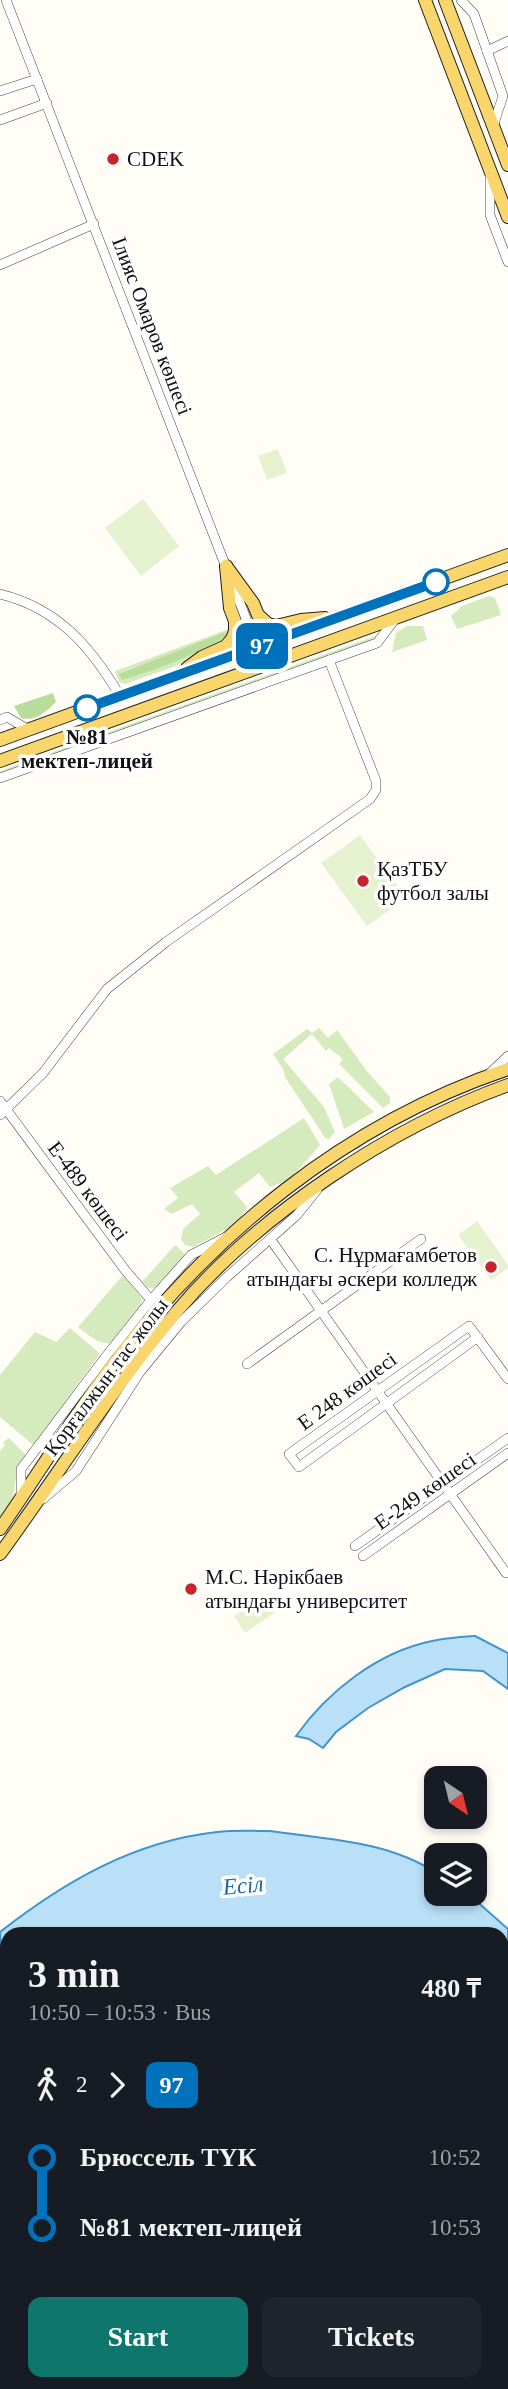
<!DOCTYPE html>
<meta charset="utf-8">
<style>
body{margin:0;font-family:Georgia,serif;background:#20242c;color:#f1f3f6;height:100vh;display:flex;flex-direction:column;font-size:26px;white-space:nowrap}
*{box-sizing:border-box;margin:0}
p{font-size:23px;color:#9ea1a6}
.icon{flex:none;width:38px;height:38px;fill:none;stroke:currentColor;stroke-width:2;stroke-linecap:round;stroke-linejoin:round}
.map{position:relative;flex:1;overflow:hidden}
.details{position:absolute;left:0px;top:1927px;width:509px;height:464px;display:flex;flex-direction:column;background:#171b24;border-radius:21px 21px 0 0;box-shadow:0 4px 10px #0003}
.details>*{flex:none}
.badge{padding:0 14px;border-radius:10px;font-size:24px;line-height:46px}
.needle{width:46px;rotate:145deg}
.tools{position:absolute;left:424px;top:1766px;display:grid;gap:14px}
.tools a{display:grid;place-items:center;width:63px;height:63px;border-radius:14px;background:#171b24;box-shadow:0 4px 10px #0003;font-size:35px}
.map>.badge{position:absolute;translate:-50% -50%;box-shadow:0 0 0 4px #fff}
.legs{display:flex;align-items:center;gap:10px;height:77px;padding:0 28px;font-size:23px}
.legs p{margin-inline-start:auto}
.overview{display:flex;align-items:center;justify-content:space-between;height:119px;padding:0 28px}
h1{font-size:38px;font-weight:600;line-height:52px}
.cta{display:flex;gap:14px;margin-top:auto;padding:14px 28px}
.cta a{flex:1;height:80px;border-radius:14px;background:#0f766e;color:#fff;font-size:28px;font-weight:600;line-height:80px;text-align:center}
.cta a+a{background:#20242c;color:#f1f3f6}
ul{padding:0 28px;list-style:none}
li{display:flex;align-items:center;gap:24px;height:70px;font-size:26px}
li i{display:grid;place-items:center;width:10px;height:100%;margin:0 9px;background:currentColor}
li i::after{content:'';width:18px;height:18px;margin:-9px;border:5px solid;border-radius:50%;background:#171b24}
li p{margin-inline-start:auto}
li:first-child i{background:linear-gradient(#0000 50%,currentColor 0)}
li:last-child i{background:linear-gradient(currentColor 50%,#0000 0)}
.map>svg:first-child{display:block}
.green{fill:#d5ebbd}
.forest{fill:#b9dc9c}
.pitch{fill:#e6f2cf}
.water{fill:#b9e0f7;stroke:#3f96cf;stroke-width:2}
.lines{fill:none;stroke-linecap:round;stroke-linejoin:round}
.minor-casing{stroke:#444;stroke-width:10}
.major-casing{stroke:#222;stroke-width:14}
.minor{stroke:#fff;stroke-width:9}
.major{stroke:#f9d66b;stroke-width:12}
.line-1-casing{stroke:#fff;stroke-width:16}
.line-1{stroke:#0072bc;stroke-width:10}
.poi-dot{fill:#c4262e;stroke:#fff;stroke-width:2.5}
.stop-1-dot{fill:#fff;stroke:#0072bc;stroke-width:3.5}
.labels{text-anchor:middle;stroke-width:7;stroke-linejoin:round;paint-order:stroke}
.poi-label{font-size:21px;fill:#111;stroke:#fff;text-anchor:start}
.street-label{font-size:21px;fill:#111;stroke:#fff}
.stop-label{font-size:21px;font-weight:bold;fill:#111;stroke:#fff}
.water-label{font-size:23px;font-style:italic;fill:#1768a6;stroke:#fff}
</style>
<div class="map">
<svg width="508" height="2389" viewBox="0 0 508 2389">
<rect width="100%" height="100%" fill="#fffdf5"/>
<g class="green">
<polygon points="489,596 495,598 501,615 457,629 451,616 462,606"/>
<polygon points="407,626 423,626 427,640 392,652 396,633"/>
<polygon points="229,629 231,633 223,642 200,650 176,666 125,684 119,682 115,671"/>
<polygon points="381,634 377,639 0,775 0,771"/>
<polygon points="319,1028 328,1038 337,1030 366,1070 390,1097 390,1103 383,1108 339,1064 343,1059 329,1048 326,1051 312,1034 283,1059 324,1107 335,1132 329,1139 326,1139 285,1077 283,1069 273,1054 307,1029 312,1033"/>
<polygon points="338,1077 374,1112 344,1129 329,1084"/>
<polygon points="304,1118 320,1145 290,1179 270,1187 259,1173 234,1192 247,1207 236,1224 193,1247 185,1245 181,1239 183,1229 200,1214 192,1204 172,1214 164,1209 178,1198 170,1188 208,1166 216,1175"/>
<polygon points="175,1245 185,1254 184,1259 155,1288 149,1288 142,1282"/>
<path d="M 123,1275 L 141,1297 L 141,1305 L 110,1343 C 98,1345 88,1334 78,1327 Z"/>
<polygon points="70,1328 98,1352 99,1355 35,1444 32,1444 0,1417 0,1375 35,1332 56,1342"/>
<polygon points="9,1438 27,1456 17,1471 12,1504 0,1521 0,1451 5,1445 3,1442"/>
<polygon points="502,2327 508,2332 508,2389 316,2389 316,2384 502,2384"/>
</g>
<g class="forest">
<path d="M 225,632 L 226,636 C 194,656 158,669 122,680 L 119,674 Z"/>
<path d="M 53,693 L 56,702 C 46,711 37,722 21,718 L 14,706 Z"/>
</g>
<g class="pitch">
<polygon points="278,449 287,473 267,480 258,456"/>
<polygon points="143,499 179,546 141,576 105,528"/>
<polygon points="360,835 406,898 367,926 321,863"/>
<polygon points="477,1221 508,1265 508,1268 491,1280 458,1235"/>
<polygon points="266,1594 277,1611 245,1633 234,1616"/>
</g>
<g class="water">
<path d="M 475,1636 L 508,1653 L 508,1689 L 483,1671 L 445,1669 L 405,1687 L 368,1708 L 336,1732 L 323,1748 L 309,1739 L 296,1736 C 328,1691 378,1652 432,1641 C 446,1638 461,1637 475,1636 Z"/>
<path d="M 270,1831 C 325,1839 389,1841 436,1873 L 436,1894 L 467,1894 L 473,1898 L 508,1929 L 508,2045 L 502,2038 L 502,1934 L 296,1934 L 274,1930 L 196,1934 L 7,1934 L 7,2027 L 0,2032 L 0,1932 C 64,1882 134,1841 217,1832 C 234,1830 253,1831 270,1831 Z"/>
</g>
<g class="lines">
<g class="minor-casing">
<g id="minor">
<polyline points="6,0 264,665"/>
<polyline points="461,0 474,14 503,96 493,126"/>
<polyline points="487,51 508,41"/>
<polyline points="0,91 37,79"/>
<polyline points="0,120 47,103"/>
<polyline points="490,177 490,215 508,262"/>
<polyline points="0,265 94,224"/>
<path d="M 0,594 C 58,608 91,647 120,696"/>
<polyline points="0,720 7,717 29,730"/>
<polyline points="0,778 377,643 396,618"/>
<polyline points="489,1074 508,1056"/>
<polyline points="0,1101 125,1270 151,1300"/>
<polyline points="0,1115 43,1073 107,989 166,942 370,799 376,790 376,781 329,660"/>
<polyline points="271,1240 506,1573"/>
<polyline points="478,1337 299,1467 289,1454 469,1326 508,1379"/>
<polyline points="247,1364 421,1239"/>
<polyline points="21,1498 21,1469 107,1355 151,1300 191,1255 226,1237"/>
<polyline points="43,1499 76,1471 140,1372 181,1322 227,1277 297,1215 317,1190"/>
<polyline points="355,1546 508,1438"/>
<polyline points="363,1556 508,1453"/>
<polyline points="307,2389 309,2384"/>
</g>
</g>
<g class="major-casing">
<g id="major">
<polyline points="425,0 508,217"/>
<polyline points="445,0 508,165"/>
<polyline points="226,566 253,603 258,615 268,624 276,626 301,620 325,618"/>
<polyline points="187,668 202,657 226,646 232,639 235,631 235,621 230,608 226,566"/>
<polyline points="0,740 508,555"/>
<polyline points="0,761 508,577"/>
<path d="M 0,1529 C 36,1477 70,1422 108,1371 C 210,1235 345,1124 508,1069"/>
<path d="M 0,1554 C 59,1473 113,1387 178,1310 C 260,1214 389,1128 508,1085"/>
</g>
</g>
<use href="#minor" class="minor"/>
<use href="#major" class="major"/>
</g>
<g class="lines">
<g class="line-1-casing">
<polyline id="line-1" points="87,708 436,582"/>
</g>
<use href="#line-1" class="line-1"/>
</g>
<g class="poi-dot">
<circle cx="113" cy="159" r="7"/>
<circle cx="363" cy="881" r="7"/>
<circle cx="491" cy="1267" r="7"/>
<circle cx="191" cy="1589" r="7"/>
</g>
<g class="stop-1-dot">
<circle cx="436" cy="582" r="12"/>
<circle cx="87" cy="708" r="12"/>
</g>
<g class="labels">
<g class="poi-label">
<text x="127" y="166">CDEK</text>
<text x="377" y="876">ҚазТБУ<tspan x="377" dy="24">футбол залы</tspan></text>
<text x="477" y="1262" text-anchor="end">С. Нұрмағамбетов<tspan x="477" dy="24">атындағы әскери колледж</tspan></text>
<text x="205" y="1584">М.С. Нәрікбаев<tspan x="205" dy="24">атындағы университет</tspan></text>
</g>
<g class="street-label">
<text transform="translate(152 326) rotate(69)" y="7">Ілияс Омаров көшесі</text>
<text transform="translate(88 1191) rotate(53)" y="7">Е-489 көшесі</text>
<text transform="translate(106 1377) rotate(-53)" y="7">Қорғалжын тас жолы</text>
<text transform="translate(347 1391) rotate(-36)" y="7">Е 248 көшесі</text>
<text transform="translate(425 1491) rotate(-35)" y="7">Е-249 көшесі</text>
</g>
<g class="stop-label">
<text x="87" y="744">№81<tspan x="87" dy="24">мектеп-лицей</tspan></text>
</g>
<g class="water-label">
<text transform="translate(243 1885) rotate(-5)" y="8">Есіл</text>
</g>
</g>
</svg>
<div class="tools">
<a><svg class="needle" viewBox="-14 -14 28 28"><path d="M0-13l5 13h-10z" fill="#e53935"/><path d="M0 13l5-13h-10z" fill="#9ea1a6"/></svg></a>
<a><svg class="icon" aria-label="layers" viewBox="0 0 24 24"><path d="M12 4l9 5-9 5-9-5zM3 14l9 5 9-5"/></svg></a>
</div>
<b class="badge" style="left:262px;top:646px;background:#0072bc;color:#fff">97</b>
<section class="details">
<div class="overview"><div><h1>3 min</h1><p>10:50 – 10:53 · Bus</p></div><b>480 ₸</b></div>
<div class="legs"><svg class="icon" aria-label="walk" viewBox="0 0 24 24"><circle cx="13" cy="4" r="2"/><path d="M13 8l-2 6 4 7M11 14l-3 7M7 12l3-4h3l4 4"/></svg>2<svg class="icon" aria-label="forward" viewBox="0 0 24 24"><path d="M9 5l7 7-7 7"/></svg><b class="badge" style="background:#0072bc;color:#fff">97</b></div>
<ul>
<li><i style="color:#0072bc"></i><b>Брюссель ТҮК</b><p>10:52</p></li>
<li><i style="color:#0072bc"></i><b>№81 мектеп-лицей</b><p>10:53</p></li>
</ul>
<div class="cta"><a>Start</a><a>Tickets</a></div>
</section>
</div>
